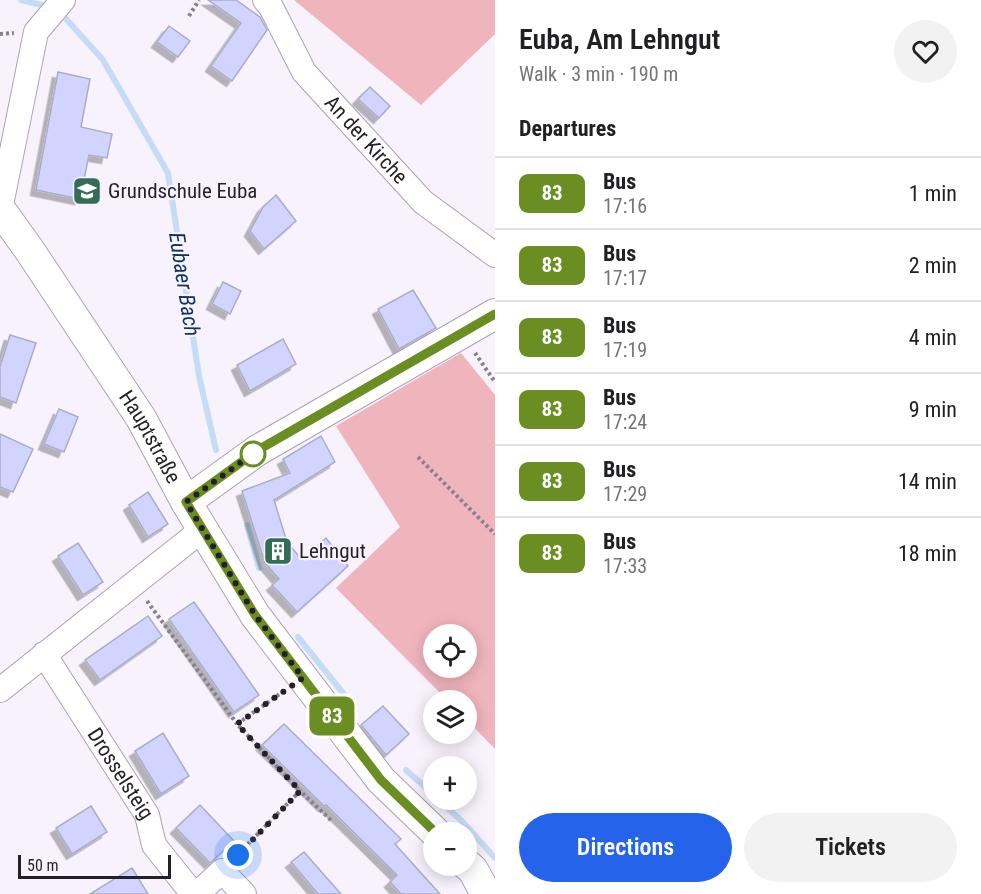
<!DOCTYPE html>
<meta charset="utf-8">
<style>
body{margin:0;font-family:"Roboto Condensed",sans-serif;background:#f2f2f2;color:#202124;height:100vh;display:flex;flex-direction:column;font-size:22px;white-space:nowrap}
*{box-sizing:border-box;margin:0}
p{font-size:20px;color:#757577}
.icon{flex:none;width:33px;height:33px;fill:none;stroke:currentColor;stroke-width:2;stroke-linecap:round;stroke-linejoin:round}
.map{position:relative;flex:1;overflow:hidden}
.details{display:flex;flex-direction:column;background:#fff;width:486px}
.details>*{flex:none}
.badge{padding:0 12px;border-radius:9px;font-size:21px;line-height:39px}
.fabs{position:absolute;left:423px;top:624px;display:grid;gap:12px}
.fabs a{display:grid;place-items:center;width:54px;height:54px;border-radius:50%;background:#fff;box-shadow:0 3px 15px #0003;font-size:30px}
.scale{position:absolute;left:18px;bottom:15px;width:153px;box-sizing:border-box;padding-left:6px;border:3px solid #241f28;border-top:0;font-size:16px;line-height:21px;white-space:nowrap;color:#241f28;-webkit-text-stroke:4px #f7f2fc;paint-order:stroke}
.you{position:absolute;width:30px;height:30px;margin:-15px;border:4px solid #fff;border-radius:50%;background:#1a73e8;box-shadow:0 0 0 9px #1a73e833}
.map>.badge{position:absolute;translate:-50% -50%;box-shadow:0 0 0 3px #fff}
h2{padding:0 24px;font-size:22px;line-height:54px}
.round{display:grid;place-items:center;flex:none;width:63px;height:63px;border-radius:32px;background:#f2f2f2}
.head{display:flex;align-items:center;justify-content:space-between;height:102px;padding:0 24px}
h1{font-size:28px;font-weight:600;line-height:45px}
.button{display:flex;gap:12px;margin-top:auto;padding:12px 24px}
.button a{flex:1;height:69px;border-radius:36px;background:#2563eb;color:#fff;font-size:24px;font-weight:600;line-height:69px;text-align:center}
.button a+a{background:#f2f2f2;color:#202124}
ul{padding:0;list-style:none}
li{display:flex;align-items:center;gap:18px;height:72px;padding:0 24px;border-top:2px solid #e0e0e0}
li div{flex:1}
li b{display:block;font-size:22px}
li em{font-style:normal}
li .badge{min-width:66px;font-weight:700;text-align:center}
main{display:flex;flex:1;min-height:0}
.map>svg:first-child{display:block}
.green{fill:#f0b4bd;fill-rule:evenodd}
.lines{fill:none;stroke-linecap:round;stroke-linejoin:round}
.stream{stroke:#c5dcf6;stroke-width:6}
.building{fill:#d0d4ff;stroke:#abadc7;stroke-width:1.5;filter:url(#shadow)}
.minor-casing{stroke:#ada0b7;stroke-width:26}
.tertiary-casing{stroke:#ada0b7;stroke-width:32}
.path{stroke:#86818b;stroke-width:4;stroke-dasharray:3 3;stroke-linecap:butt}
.minor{stroke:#fff;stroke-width:24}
.tertiary{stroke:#fff;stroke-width:30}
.line-casing{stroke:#fff;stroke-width:14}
.line{stroke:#6b8e23;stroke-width:9}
.walk{stroke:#241f28;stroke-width:6;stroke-dasharray:0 10.8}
.stop-dot{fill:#fff;stroke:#6b8e23;stroke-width:3}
.labels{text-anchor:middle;stroke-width:4.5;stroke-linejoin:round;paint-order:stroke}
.street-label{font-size:21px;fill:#241f28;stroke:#f7f2fc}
.poi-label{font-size:21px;fill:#241f28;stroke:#f7f2fc;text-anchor:start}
.water-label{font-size:22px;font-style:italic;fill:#0d345c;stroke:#f7f2fc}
</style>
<main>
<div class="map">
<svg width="495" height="894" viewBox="0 0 495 894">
<defs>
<filter id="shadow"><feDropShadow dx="-5.5" dy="5.5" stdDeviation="0" flood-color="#0004"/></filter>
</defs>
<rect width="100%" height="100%" fill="#f7f2fc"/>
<g class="green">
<polygon points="294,0 495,0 495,34 421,105"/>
<path d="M 461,353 L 495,395 L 495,749 L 467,720 L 466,700 L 447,700 L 336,588 L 400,527 L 336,426 ZM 466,634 L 466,668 L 434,668 L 434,634 Z"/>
</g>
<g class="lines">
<g class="stream">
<polyline points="21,0 50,7"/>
<polyline points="59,11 103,60 168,173 199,376 216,450"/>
<polyline points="247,525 259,568"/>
<polyline points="298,637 347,698"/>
<polyline points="406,770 434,795"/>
<polyline points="438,800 460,819 495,858"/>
</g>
</g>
<g class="building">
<polygon points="208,0 236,0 260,17 267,30 232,81 211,66 241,23"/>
<polygon points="169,26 190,41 178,57 157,42"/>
<polygon points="58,72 90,79 81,127 112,134 107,158 89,155 80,199 36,190"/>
<polygon points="370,87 390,106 379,118 358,99"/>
<polygon points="276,195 296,221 264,249 250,231 263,207"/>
<polygon points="223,282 241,291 230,314 212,304"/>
<polygon points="413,290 436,328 399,349 378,309"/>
<polygon points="10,335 36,343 16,403 0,397 0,367"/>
<polygon points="283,339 296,364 250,391 237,365"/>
<polygon points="59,409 78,417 64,452 44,444"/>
<polygon points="0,434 33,449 13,492 0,487"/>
<polygon points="321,436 335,462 274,500 287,542 302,560 326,538 348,566 297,612 272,585 279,579 265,563 242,491 290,473 283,459"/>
<polygon points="148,492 168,524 148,537 129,505"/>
<polygon points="78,543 103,582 83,595 58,556"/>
<polygon points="194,602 259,695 234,712 169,619"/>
<polygon points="148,616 162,636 100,680 85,660"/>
<polygon points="383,706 409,734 386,755 361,725"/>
<polygon points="284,724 401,839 395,844 440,894 401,894 390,882 397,875 326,805 324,806 262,745"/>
<polygon points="163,733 189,776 161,794 135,751"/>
<polygon points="200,805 234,841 210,863 176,828"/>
<polygon points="91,806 107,832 72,854 56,828"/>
<polygon points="304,852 341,894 318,894 291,862"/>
<polygon points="132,868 148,894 90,894"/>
</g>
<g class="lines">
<g class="minor-casing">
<g id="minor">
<path id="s1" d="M 265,0 L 271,7 L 304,72 L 423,202 L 495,255"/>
<polyline points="0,210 36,32 63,0"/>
<path id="s2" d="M 44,654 L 147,815 L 154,845 L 193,894"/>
<polyline points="0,690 203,529"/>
<polyline points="197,894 222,871 244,894"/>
</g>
</g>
<g class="tertiary-casing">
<g id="tertiary">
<path id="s3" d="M 0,209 L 30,251 L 141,418 L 186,502 L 255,615 L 381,780 L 435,832"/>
<polyline points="186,502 258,450 495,314"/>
<polyline points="466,864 473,870 486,894"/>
</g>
</g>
<g class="path">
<polyline points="189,16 199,0"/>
<polyline points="0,34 14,33"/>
<polyline points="475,353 495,382"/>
<polyline points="418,457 495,534"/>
<polyline points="147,601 237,724"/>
<polyline points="284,691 237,724 300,791"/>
<polyline points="235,857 300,791 332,821"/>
</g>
<use href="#minor" class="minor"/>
<use href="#tertiary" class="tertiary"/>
</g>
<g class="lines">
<g class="line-casing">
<polyline id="line" points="435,832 381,780 255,615 186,502 258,450 495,314"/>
</g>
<use href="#line" class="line"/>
<polyline class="walk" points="238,855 300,791 237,724 303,678 255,615 186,502 258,450 253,454"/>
</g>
<defs>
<g id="school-square" transform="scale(1.5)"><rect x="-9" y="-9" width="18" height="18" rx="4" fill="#346d56" stroke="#f7f2fc"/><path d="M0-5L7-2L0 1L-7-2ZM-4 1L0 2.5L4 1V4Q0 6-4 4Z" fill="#fff"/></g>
<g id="building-square" transform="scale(1.5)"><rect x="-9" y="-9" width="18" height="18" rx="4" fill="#346d56" stroke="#f7f2fc"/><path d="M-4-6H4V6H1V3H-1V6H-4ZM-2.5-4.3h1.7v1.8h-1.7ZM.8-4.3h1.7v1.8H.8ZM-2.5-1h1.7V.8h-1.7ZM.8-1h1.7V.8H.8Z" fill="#fff"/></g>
</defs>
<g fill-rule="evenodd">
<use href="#school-square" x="87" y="191"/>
<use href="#building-square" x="278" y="551"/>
</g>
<circle class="stop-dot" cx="253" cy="454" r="12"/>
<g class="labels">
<g class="street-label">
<text dy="7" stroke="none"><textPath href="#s1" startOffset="174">An der Kirche</textPath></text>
<text dy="7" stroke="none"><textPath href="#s3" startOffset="273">Hauptstraße</textPath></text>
<text dy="7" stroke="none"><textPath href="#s2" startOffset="142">Drosselsteig</textPath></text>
</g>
<g class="poi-label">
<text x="108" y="198">Grundschule Euba</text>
<text x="299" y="558">Lehngut</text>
</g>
<g class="water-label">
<text transform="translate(185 284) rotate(81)" y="8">Eubaer Bach</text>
</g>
</g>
</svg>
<div class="fabs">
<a><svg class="icon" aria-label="locate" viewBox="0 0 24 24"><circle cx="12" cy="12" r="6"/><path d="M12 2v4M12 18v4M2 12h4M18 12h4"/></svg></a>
<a><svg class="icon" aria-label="layers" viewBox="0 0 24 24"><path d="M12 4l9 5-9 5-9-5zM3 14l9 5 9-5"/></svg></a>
<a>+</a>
<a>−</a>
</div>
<div class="scale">50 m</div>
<div class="you" style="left:238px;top:855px"></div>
<b class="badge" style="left:332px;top:716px;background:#6b8e23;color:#fff">83</b>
</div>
<section class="details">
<div class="head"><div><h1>Euba, Am Lehngut</h1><p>Walk · 3 min · 190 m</p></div><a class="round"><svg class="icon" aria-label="heart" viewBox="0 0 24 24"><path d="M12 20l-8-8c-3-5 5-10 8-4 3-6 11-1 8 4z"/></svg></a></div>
<h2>Departures</h2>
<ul>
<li><span class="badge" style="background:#6b8e23;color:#fff">83</span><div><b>Bus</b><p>17:16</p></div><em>1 min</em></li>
<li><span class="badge" style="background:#6b8e23;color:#fff">83</span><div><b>Bus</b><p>17:17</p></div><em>2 min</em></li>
<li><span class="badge" style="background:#6b8e23;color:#fff">83</span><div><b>Bus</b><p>17:19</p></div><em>4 min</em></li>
<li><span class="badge" style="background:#6b8e23;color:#fff">83</span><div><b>Bus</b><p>17:24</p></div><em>9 min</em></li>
<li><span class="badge" style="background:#6b8e23;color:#fff">83</span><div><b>Bus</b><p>17:29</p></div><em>14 min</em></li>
<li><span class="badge" style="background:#6b8e23;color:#fff">83</span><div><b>Bus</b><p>17:33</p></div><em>18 min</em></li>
</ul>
<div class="button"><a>Directions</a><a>Tickets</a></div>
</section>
</main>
